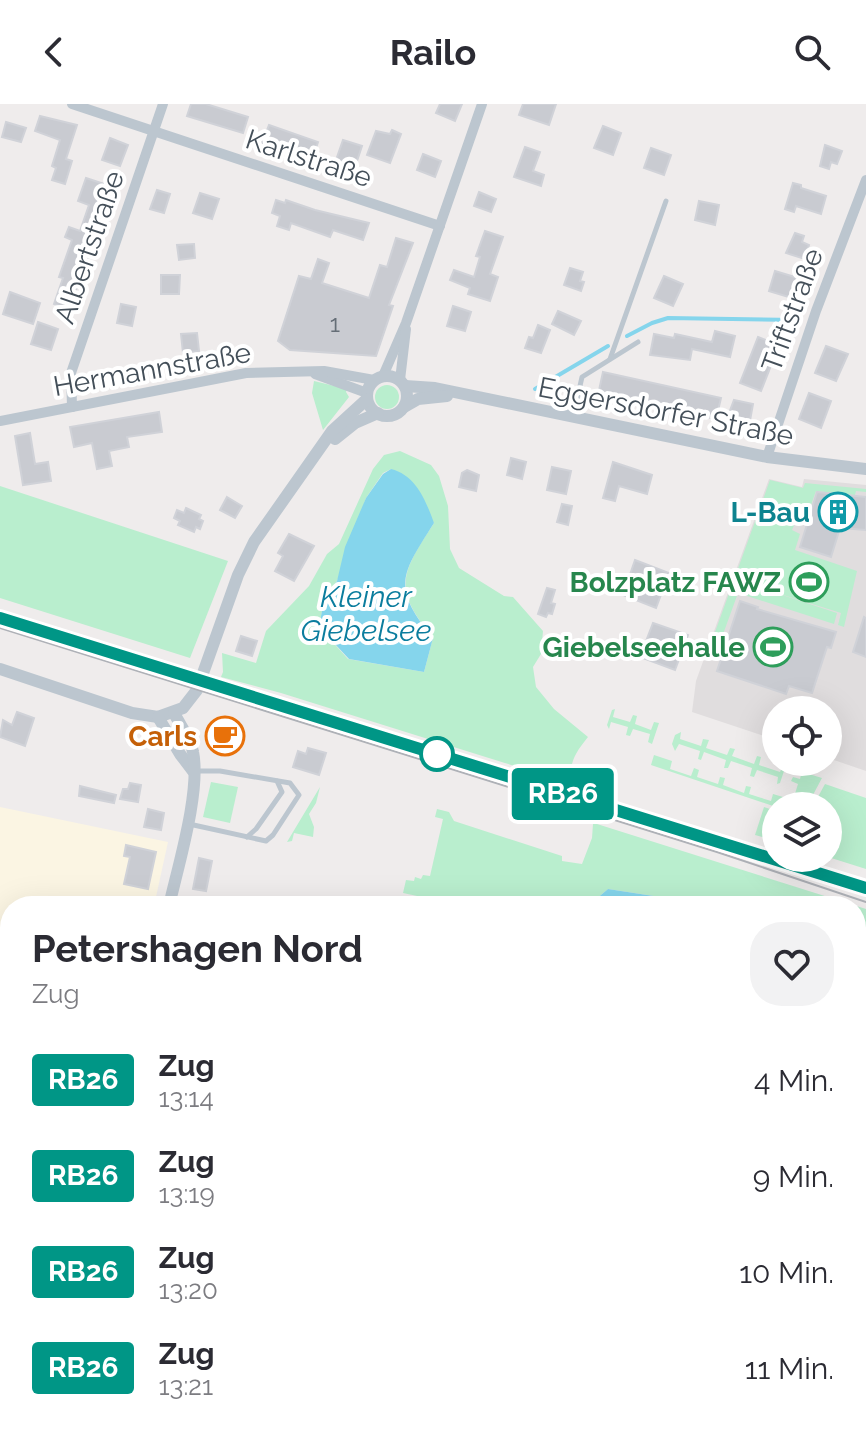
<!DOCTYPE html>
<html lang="de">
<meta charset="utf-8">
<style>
body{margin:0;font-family:Raleway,sans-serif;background:#f2f2f3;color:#2b2b33;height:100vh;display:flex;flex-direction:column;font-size:30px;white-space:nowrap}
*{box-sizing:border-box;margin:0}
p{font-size:26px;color:#7c7c81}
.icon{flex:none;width:44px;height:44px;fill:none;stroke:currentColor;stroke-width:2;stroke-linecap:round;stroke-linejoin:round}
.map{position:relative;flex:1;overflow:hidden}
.panel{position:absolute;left:0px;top:792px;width:866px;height:536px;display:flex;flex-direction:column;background:#fff;border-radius:32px 32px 0 0;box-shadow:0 8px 32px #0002}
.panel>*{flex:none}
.badge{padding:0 16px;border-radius:6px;font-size:28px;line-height:52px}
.tools{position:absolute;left:762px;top:592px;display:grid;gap:16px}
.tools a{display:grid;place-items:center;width:80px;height:80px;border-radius:50%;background:#fff;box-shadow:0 8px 32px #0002;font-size:40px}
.map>.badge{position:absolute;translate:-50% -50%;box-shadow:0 0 0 4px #fff}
.round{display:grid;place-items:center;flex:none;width:84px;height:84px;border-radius:32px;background:#f2f2f3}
.head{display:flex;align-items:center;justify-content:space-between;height:136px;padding:0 32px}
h1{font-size:38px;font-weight:700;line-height:60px}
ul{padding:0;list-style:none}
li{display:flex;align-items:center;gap:24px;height:96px;padding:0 32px}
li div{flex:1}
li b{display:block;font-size:30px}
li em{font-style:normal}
li .badge{min-width:88px;font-weight:700;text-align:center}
header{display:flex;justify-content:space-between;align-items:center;height:104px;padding:0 32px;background:#fff;font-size:36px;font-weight:700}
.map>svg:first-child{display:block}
.commercial{fill:#fbf5e3}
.education{fill:#e0ddde}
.green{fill:#b9eece;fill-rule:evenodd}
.water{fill:#85d5ec}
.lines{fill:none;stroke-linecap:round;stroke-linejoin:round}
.stream{stroke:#85d5ec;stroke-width:4}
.building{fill:#c9cbd1;stroke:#d0d2d8;stroke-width:2}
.service{stroke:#bcc6cf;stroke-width:5}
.minor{stroke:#bcc6cf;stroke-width:10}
.tertiary{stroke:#bcc6cf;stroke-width:12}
.tram{stroke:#aeb1b7;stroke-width:2}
.rail-casing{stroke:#aeb1b7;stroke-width:7}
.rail{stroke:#fff;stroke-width:4;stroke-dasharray:12;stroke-linecap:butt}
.line-casing{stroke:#fff;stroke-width:18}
.line{stroke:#009686;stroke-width:12}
.stop-dot{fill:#fff;stroke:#009686;stroke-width:4}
.labels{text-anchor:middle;stroke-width:8;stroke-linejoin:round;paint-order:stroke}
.number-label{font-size:24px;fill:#656e77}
.street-label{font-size:28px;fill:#444f59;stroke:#fff}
.culture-label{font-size:28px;font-weight:bold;fill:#0d838f;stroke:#fff;text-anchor:end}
.leisure-label{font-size:28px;font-weight:bold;fill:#27864d;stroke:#fff;text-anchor:end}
.food-label{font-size:28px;font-weight:bold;fill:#c56008;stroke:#fff;text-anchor:end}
.water-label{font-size:30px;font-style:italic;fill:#0b7d9e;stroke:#fff}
</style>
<header><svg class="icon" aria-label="back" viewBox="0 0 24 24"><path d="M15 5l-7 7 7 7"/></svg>Railo<svg class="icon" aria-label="search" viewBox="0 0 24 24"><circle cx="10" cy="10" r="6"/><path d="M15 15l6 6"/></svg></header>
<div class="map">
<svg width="866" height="1328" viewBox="0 0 866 1328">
<rect width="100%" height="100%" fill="#efecec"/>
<polygon class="commercial" points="0,703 168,738 154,802 10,802 10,917 0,915"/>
<polygon class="education" points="769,375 802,383 804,375 866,381 866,667 828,654 828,606 776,606 776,636 692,608 696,577"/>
<g class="green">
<polygon points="314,277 347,285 346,288 349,293 323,326 312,289"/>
<circle cx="387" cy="293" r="12"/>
<path d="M 400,347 L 431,361 L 439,372 L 448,402 L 450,445 L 459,464 L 504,492 L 513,493 L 543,527 L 541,550 L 533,563 L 536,583 L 554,605 L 588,633 C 584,638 579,644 576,650 C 569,662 573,675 556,675 L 281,589 L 221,573 L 223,568 L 222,549 L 256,559 L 266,527 L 309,482 L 327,450 L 339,440 L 373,365 L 384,351 ZM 391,365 L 434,419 C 401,470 392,484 433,534 L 424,568 L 348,555 L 319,523 L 324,496 L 337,477 L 366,394 L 383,369 Z"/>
<polygon points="770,376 803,384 805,379 866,385 866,388 856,387 855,391 816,387 805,418 797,415 792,426 800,430 795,446 857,467 844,523 838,521 841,509 764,485 837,509 834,520 738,489 714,555 706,553"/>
<polygon points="0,382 228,457 190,554 0,494"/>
<polygon points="615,605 613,613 630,618 633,611 637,612 635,620 651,626 654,618 659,619 652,640 648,638 650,630 633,625 630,632 626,631 628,623 611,618 609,625 607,621 612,606"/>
<polygon points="681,628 680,635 701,642 703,635 709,636 706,644 727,651 730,644 735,645 732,652 754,660 757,652 761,653 759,661 780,668 783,661 785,664 780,679 777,680 778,673 757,666 754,673 750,672 752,664 731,657 728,664 724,664 726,656 704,648 701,656 698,655 700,647 679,640 675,647 672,640 675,631"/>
<polygon points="654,651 672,657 670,665 691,672 694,664 699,666 697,673 718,680 720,673 725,674 723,681 744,689 746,682 751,683 749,690 771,697 773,690 793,696 798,680 791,677 793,673 800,675 801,671 794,668 799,667 822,674 807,702 776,703 651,661"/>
<polygon points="211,678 238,683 230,719 203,713"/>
<polygon points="825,680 866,694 866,765 828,753 828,702 813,702"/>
<polygon points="320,683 316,699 309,710 314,723 313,733 294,729 292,737 287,738"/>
<polygon points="764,703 776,707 776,737 755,731"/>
<polygon points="437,705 449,708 454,717 562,752 562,757 582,760 592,734 593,720 597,720 866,805 866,836 856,833 856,802 783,802 691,792 660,793 608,785 595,796 594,802 464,802 403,789 406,776 414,777 415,773 421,775 423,771 430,772 443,715 435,713"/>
<polygon points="856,1263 866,1266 866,1328 729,1328 735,1318 856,1318"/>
</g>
<g class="water">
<path d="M 391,365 C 416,371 426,397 434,419 C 401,471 391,483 433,534 L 424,568 L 349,555 L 319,523 L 324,496 L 337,477 L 345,443 L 366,394 L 383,370 Z"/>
<polygon points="608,785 660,793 691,792 783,802 594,802 595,796"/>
<polygon points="856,937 866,955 866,1266 856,1263"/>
</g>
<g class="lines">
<g class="stream">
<polyline points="627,232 652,219 668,214 798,216"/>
<polyline points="535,285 608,242"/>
</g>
</g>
<g class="building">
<polygon points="191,0 206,0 248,13 243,29 187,12"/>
<polygon points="440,0 462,0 455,17 436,9"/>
<polygon points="523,0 556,0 549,21 519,11"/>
<polygon points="40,12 77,21 66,55 72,57 65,80 52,76 56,64 52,62 60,36 35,27"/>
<polygon points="6,18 26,24 21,38 2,33"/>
<polygon points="269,21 318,38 312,56 262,39"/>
<polygon points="603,22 621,29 613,51 594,44"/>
<polygon points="392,26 401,30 390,59 367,51 376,27 390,30"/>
<polygon points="110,34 128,41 120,62 102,56"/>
<polygon points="343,36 362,42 354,66 335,59"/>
<polygon points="825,41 842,47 837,60 831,58 829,65 820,62"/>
<polygon points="525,43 540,48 533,67 544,71 541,82 514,73"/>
<polygon points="651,44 671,51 664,71 644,64"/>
<polygon points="423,50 441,57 435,73 417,66"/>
<polygon points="86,74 107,81 96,114 101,116 69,206 54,200 63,174 59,173 72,136 65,133 69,123 80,127 89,101 78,97"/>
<polygon points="793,79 801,81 801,84 826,92 821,110 796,102 794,108 785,105"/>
<polygon points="157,86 170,90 164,109 150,105"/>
<polygon points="479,88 496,95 491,108 474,102"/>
<polygon points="200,89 219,95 212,115 193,109"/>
<polygon points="276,96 285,99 286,96 315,106 369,119 363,136 333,126 330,133 291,119 289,126 277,122 280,112 272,109"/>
<polygon points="699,97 719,101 715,121 695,116"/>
<polygon points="485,127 503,133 490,170 498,173 490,197 468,190 470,184 450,176 454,166 474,173 480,153 476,152"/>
<polygon points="795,129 804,132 802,138 809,141 805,155 786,149"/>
<polygon points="396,134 413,139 389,201 393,202 376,252 290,246 278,237 299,172 311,175 318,155 329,159 322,179 369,194 380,161 387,163"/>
<polygon points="194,140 195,154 179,156 177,141"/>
<polygon points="570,164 583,168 580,177 584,178 581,187 564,181"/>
<polygon points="775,167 798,174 792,194 769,187"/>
<polygon points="161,171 180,171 179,190 161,190"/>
<polygon points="664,172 683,180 673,202 654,194"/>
<polygon points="10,188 40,199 33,220 3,210"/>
<polygon points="121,200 136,203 132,222 117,219"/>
<polygon points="453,202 471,208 465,227 447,222"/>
<polygon points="558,207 581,217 574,231 552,220"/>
<polygon points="38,218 58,225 51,246 31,240"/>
<polygon points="538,221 550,226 541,249 525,244 529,233 533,234"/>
<polygon points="715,227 735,232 730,253 692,245 690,256 650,251 654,230 674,234 675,230 712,238"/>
<polygon points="197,229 199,247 183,249 181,230"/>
<polygon points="758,233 779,241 761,287 740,279"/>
<polygon points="826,242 848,250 836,277 815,269"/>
<polygon points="603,268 721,294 716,315 598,291"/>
<polygon points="809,289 831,297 821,324 799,315"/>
<polygon points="734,296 753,300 749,322 726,317"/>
<polygon points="159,308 162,328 127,333 129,343 109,347 112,362 97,365 92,339 74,343 70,323"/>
<polygon points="30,329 35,360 48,358 51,377 23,381 15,332"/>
<polygon points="511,354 526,358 522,375 507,371"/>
<polygon points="613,358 652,371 647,390 619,382 615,397 603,394"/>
<polygon points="552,363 571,367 566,390 547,386"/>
<polygon points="467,366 479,371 476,387 459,383 462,369"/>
<polygon points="817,388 866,393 866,426 840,424 831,453 800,443"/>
<polygon points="227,393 242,402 235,414 220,406"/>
<polygon points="562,400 572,402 568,421 557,418"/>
<polygon points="186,404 201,411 199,415 203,417 200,425 196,423 194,428 178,421 180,417 174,414 177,406 184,409"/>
<polygon points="289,430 314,442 294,477 275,467 283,452 278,449"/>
<polygon points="635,456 669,469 656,504 623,491"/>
<polygon points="547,484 555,486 551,499 555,500 552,510 548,509 546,513 538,510"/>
<polygon points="740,497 758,503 757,505 836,528 831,544 827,543 812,589 789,582 786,590 717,567"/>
<polygon points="864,513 866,514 866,553 853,548"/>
<polygon points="653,519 688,531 675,566 640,553"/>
<polygon points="241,532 257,537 252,552 236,547"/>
<polygon points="17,608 34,614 25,642 0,633 3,616 12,621"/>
<polygon points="222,624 233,628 228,642 213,637 217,628 221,629"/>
<polygon points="308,644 326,649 319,671 293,663 298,647 306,650"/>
<polygon points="130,679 141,681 138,698 120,695 123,685 128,685"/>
<polygon points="80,682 116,691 114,699 79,692"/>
<polygon points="148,705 164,709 161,726 144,723"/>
<polygon points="126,741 156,748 148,785 124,780 130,753 124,752"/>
<polygon points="199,754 212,757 206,787 193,785"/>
<polygon points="0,952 10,954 10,976 0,974"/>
<polygon points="6,1284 10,1284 10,1323 0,1320"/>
<polygon points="75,1318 113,1318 110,1328 73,1328"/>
</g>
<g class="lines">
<g class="service">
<polyline points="610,255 666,97"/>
<polyline points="573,313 582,273 638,238"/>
<polyline points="189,720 266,737 273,731 299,691 290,679 220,667 197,667"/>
<polyline points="247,733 256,725 282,688 277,677"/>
</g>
<g class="minor">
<polyline points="72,0 440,122"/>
<polyline points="315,270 367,289"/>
<polyline points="383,272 406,219 482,0"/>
<polyline points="400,276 406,225"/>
<polyline points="72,303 71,269 163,0"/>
<polyline points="0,317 246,269 324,267 374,276"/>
<polyline points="767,353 816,207 866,76"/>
<polyline points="0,997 10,999"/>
<polyline points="0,1219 10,1221"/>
<polyline points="375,1318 418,1328"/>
<polyline points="276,1328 278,1318"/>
<polyline points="511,1328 513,1318"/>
</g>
<g class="tertiary">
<circle cx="387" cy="292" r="20"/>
<polyline points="405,282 435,284 767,353 866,365"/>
<polyline points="404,303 418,295 447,292"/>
<polyline points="335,335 355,319 378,309"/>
<polyline points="0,565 132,609 158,613 183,604 197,586 238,471 254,438 332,327 367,295"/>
<polyline points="158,613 180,650 193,667"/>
<path d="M 169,802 C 178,762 201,687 193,648 C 191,635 180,621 174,609"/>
<polyline points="48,1328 50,1318"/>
</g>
<polyline class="tram" points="0,524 717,748 866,798"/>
<g class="rail-casing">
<polyline id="rail" points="0,514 866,784"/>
</g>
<use href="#rail" class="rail"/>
</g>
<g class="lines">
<g class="line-casing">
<polyline id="line" points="0,514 866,784"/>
</g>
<use href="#line" class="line"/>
</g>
<defs>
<g id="building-ring" transform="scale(2)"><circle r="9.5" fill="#fff" stroke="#0f9aa8" stroke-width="1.5"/><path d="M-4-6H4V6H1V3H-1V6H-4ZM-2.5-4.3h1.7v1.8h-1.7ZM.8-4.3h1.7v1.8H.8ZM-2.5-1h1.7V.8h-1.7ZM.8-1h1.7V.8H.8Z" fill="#0f9aa8"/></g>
<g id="stadium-ring" transform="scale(2)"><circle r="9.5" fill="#fff" stroke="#2e9e5b" stroke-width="1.5"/><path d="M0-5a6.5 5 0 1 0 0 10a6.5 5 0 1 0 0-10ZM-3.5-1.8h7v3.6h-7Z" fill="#2e9e5b"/></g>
<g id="cafe-ring" transform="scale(2)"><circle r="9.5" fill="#fff" stroke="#e8710a" stroke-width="1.5"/><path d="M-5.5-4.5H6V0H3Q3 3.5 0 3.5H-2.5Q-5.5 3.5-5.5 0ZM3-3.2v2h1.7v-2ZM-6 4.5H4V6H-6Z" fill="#e8710a"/></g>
</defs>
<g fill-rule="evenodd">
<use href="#building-ring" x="838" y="408"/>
<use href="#stadium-ring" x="809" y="478"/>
<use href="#stadium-ring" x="773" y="543"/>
<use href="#cafe-ring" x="225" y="632"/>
</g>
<circle class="stop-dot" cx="437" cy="650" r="16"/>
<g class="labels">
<g class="number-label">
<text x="335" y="228">1</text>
</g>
<g class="street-label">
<text transform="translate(309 54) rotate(18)" y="10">Karlstraße</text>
<text transform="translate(89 143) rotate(-71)" y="10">Albertstraße</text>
<text transform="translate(792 206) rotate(-70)" y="10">Triftstraße</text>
<text transform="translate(152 265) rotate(-10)" y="10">Hermannstraße</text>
<text transform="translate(666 307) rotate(11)" y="10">Eggersdorfer Straße</text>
</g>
<g class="culture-label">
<text x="810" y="418">L-Bau</text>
</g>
<g class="leisure-label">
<text x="781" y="488">Bolzplatz FAWZ</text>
<text x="745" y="553">Giebelseehalle</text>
</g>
<g class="food-label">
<text x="197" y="642">Carls</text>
</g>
<g class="water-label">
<text x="366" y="503">Kleiner<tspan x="366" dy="34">Giebelsee</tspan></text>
</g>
</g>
</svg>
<div class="tools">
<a><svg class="icon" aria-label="locate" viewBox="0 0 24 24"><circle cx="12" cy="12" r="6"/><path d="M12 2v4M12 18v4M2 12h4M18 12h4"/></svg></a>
<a><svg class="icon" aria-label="layers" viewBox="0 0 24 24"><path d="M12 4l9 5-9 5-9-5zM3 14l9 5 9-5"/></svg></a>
</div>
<b class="badge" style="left:563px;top:690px;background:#009686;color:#fff">RB26</b>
<section class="panel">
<div class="head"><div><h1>Petershagen Nord</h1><p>Zug</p></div><a class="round"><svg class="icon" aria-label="heart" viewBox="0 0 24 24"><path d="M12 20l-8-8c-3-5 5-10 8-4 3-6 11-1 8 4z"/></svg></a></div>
<ul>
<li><span class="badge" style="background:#009686;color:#fff">RB26</span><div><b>Zug</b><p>13:14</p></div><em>4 Min.</em></li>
<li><span class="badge" style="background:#009686;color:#fff">RB26</span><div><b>Zug</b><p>13:19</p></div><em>9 Min.</em></li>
<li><span class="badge" style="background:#009686;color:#fff">RB26</span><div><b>Zug</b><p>13:20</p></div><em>10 Min.</em></li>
<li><span class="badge" style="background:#009686;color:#fff">RB26</span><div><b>Zug</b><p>13:21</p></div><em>11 Min.</em></li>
</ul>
</section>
</div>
